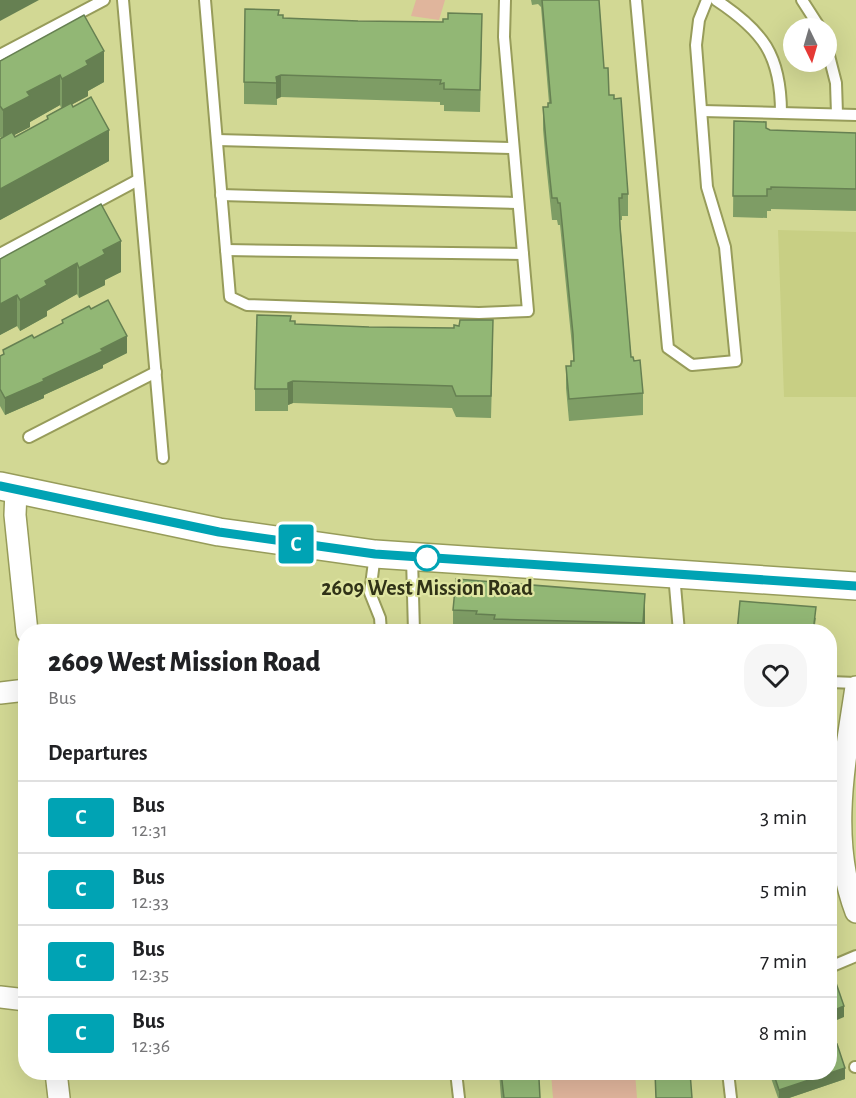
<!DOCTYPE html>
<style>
body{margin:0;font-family:"Alegreya Sans",sans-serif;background:#f6f6f6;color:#202124;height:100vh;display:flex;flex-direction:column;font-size:22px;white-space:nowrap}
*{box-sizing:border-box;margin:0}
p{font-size:20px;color:#757577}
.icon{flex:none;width:33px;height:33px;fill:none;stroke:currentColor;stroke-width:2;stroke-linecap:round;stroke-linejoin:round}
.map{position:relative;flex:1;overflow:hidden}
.details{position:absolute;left:18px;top:624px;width:819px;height:456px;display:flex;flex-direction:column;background:#fff;border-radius:24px;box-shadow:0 6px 24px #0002}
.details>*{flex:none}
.badge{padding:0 12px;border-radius:4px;font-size:21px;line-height:39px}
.needle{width:39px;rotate:175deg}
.fabs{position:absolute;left:783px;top:18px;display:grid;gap:12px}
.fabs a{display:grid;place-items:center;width:54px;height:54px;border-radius:50%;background:#fff;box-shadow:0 6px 24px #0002;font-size:30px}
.map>.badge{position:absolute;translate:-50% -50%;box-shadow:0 0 0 3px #fff}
h2{padding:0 30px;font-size:22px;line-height:54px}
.round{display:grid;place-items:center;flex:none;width:63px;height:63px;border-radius:24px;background:#f6f6f6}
.headline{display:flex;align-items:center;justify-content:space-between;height:102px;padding:0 30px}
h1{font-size:28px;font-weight:800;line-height:45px}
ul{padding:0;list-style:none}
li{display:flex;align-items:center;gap:18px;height:72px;padding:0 30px;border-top:2px solid #e0e0e0}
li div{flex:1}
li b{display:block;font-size:22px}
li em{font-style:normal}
li .badge{min-width:66px;font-weight:700;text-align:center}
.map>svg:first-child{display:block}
.built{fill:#c8cf84}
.green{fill:#e0b59c}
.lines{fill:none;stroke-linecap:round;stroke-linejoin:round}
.service-casing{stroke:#979c5a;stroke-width:14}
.minor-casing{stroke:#979c5a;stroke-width:24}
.tertiary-casing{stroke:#979c5a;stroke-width:30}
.service{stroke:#fff;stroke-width:10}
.minor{stroke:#fff;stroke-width:21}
.tertiary{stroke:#fff;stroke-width:27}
.wall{fill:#7e9d65;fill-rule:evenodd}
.shaded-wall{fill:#668052}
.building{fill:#92b775;stroke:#668052;stroke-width:1.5}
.line-casing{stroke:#fff;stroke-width:14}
.line{stroke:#00a3b4;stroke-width:9}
.stop-dot{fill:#fff;stroke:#00a3b4;stroke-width:3}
.labels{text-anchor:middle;stroke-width:4.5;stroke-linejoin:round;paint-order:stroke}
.stop-label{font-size:22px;font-weight:bold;fill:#303217;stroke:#dfe5a1}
</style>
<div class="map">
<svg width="856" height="1098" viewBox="0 0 856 1098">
<rect width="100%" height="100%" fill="#d2d894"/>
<polygon class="built" points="778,230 856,232 856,397 784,397"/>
<g class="green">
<polygon points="416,0 445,0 439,20 411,16"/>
<polygon points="551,1073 635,1073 637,1098 553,1098"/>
</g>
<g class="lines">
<g class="service-casing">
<g id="service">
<polyline points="123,0 163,458"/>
<polyline points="205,0 230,297 247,305 479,313 528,311 504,37 505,0"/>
<polyline points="636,0 668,348 692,365 736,361 725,247 707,187 696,45 699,20 707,0"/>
<path d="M 716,0 C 763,31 781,55 781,113"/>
<polyline points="802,0 820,28"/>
<polyline points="826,44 836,83 837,114"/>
<polyline points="0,55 104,0"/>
<polyline points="702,111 856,115"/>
<polyline points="217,140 513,148"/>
<polyline points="221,195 518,203"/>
<polyline points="226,250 523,254"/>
<polyline points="0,254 138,180"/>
<polyline points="29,437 156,372"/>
<polyline points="375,554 370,593 380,618 381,632"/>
<polyline points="412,558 414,632"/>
<polyline points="674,574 679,632"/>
<polyline points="830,682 856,683"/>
<polyline points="830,967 856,956"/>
<polyline points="855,1067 856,1067"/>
<polyline points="456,1072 459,1098"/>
<polyline points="728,1072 731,1098"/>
</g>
</g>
<g class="minor-casing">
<g id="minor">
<polyline points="16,490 15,515 27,632"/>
<path d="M 856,687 C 845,761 828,839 856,912"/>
<polyline points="0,693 26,690"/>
<polyline points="0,997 26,1000"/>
<polyline points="56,1072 59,1098"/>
</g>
</g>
<g class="tertiary-casing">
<polyline id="tertiary" points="0,486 219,532 375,554 856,586"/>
</g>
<use href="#service" class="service"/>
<use href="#minor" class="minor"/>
<use href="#tertiary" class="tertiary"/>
</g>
<g class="wall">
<polygon points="531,0 599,0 604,68 628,194 628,216 622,216 622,220 620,220 631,357 634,361 643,393 643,415 569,421 566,388 566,366 571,366 573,361 573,356 560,225 558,225 557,220 552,220 546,163 543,129 543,107 548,107 549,103 541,7 538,4 532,5"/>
<polygon points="279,15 283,18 482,36 480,112 444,111 444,105 440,105 440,102 281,97 277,99 277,105 244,104 244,82"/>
<path d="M 0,61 L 104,82 L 88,91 L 88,96 L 72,104 L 109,161 L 0,220 L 0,139 L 1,138 L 0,137 ZM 60,105 L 61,108 L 47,116 L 47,120 L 15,137 L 14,135 L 30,127 L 30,122 Z"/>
<polygon points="734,121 766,128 770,130 856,133 856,211 771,209 771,211 767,211 767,218 733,217"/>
<polygon points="101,204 121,272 105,280 105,285 79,298 77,294 47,311 47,316 20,331 17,326 0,335 0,259"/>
<polygon points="91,309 127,353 103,365 103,368 44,395 44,398 5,415 0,406 0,356 3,354 3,350 34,338 62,324 62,320"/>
<polygon points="291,321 295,324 493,342 491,418 456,417 452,408 293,403 288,405 288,411 255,411 255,389"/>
<polygon points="645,594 645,632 453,632 453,610"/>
<polygon points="740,601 816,618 814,632 737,632"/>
<polygon points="499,1072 535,1072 535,1079 540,1098 501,1098"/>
<polygon points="771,1072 830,1072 845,1079 789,1098 778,1098 771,1078"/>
</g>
<g class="shaded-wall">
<polygon points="0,0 39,0 0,21"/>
<polygon points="104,51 104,82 88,91 88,96 62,110 62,79 86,61"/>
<polygon points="60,75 60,105 30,122 30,127 3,141 3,110 27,92"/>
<polygon points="281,75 281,97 276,99 276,77"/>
<polygon points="109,130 109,161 0,220 0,189"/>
<polygon points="121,241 121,272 105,280 105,285 79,298 79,268 103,250"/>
<polygon points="77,263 77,294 47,311 47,316 20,331 20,300 45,281"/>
<polygon points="17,295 17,326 0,335 0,304"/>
<polygon points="127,336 127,353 103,365 103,368 44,395 44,398 5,415 5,398"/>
<polygon points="293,381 293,403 288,405 288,383"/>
<polygon points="645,594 645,632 643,632"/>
<polygon points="844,1006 844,1017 830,1023 830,1012"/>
<polygon points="845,1068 845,1079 789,1098 779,1098 779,1090"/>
</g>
<g class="building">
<polygon points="542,0 599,0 604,68 608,68 609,95 614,95 614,99 621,98 628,194 622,194 622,198 619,198 620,226 631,357 633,357 634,361 640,360 643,393 569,399 566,366 571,366 571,361 574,361 573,334 560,203 558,203 557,198 552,198 546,141 543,107 548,107 548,103 551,103"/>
<polygon points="245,9 279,10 278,15 283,15 283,18 358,21 443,22 443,19 448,19 448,13 482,14 480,90 444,89 444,83 440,84 441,80 281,75 276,77 277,83 244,82"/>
<polygon points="84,15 104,51 86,61 88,65 62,79 60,75 27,92 30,96 3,110 0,106 0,61"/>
<polygon points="91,97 109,130 0,189 0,139 12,132 15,137 48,119 47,116 71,103 73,107"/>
<polygon points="734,121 766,122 766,128 770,130 856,133 856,189 771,187 771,189 767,189 767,196 733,196"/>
<polygon points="101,204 121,241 103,250 105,254 79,268 77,263 45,281 47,285 20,300 17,295 0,304 0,259"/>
<polygon points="108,300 127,336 101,349 103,351 43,379 44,381 5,398 0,389 0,356 4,354 3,350 32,335 34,338 63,323 62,320 89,306 91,309"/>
<polygon points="257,315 291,316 290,321 295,321 295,324 369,327 454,328 454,325 459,326 460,320 493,320 491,396 456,396 452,386 293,381 288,383 288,389 255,389"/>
<polygon points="456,579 645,594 643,623 494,619 495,615 476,614 477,611 453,610"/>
<polygon points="740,601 816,607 813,632 792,632 792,629 760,626 759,632 737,632"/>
<polygon points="836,983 844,1006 830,1012 830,985"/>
<polygon points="837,1044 845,1068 779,1090 773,1072 830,1072 830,1047"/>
<polygon points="501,1072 535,1072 535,1079 539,1079 540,1098 504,1098"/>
<polygon points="655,1072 690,1072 692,1098 656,1098"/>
</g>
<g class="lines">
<g class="line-casing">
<polyline id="line" points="0,486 219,532 375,554 856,586"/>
</g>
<use href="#line" class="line"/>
</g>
<circle class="stop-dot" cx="427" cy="558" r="12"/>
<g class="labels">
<g class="stop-label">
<text x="427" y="595">2609 West Mission Road</text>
</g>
</g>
</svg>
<div class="fabs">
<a><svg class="needle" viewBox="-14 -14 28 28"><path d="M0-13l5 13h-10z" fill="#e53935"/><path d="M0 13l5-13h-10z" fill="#757577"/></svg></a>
</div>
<b class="badge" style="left:296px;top:544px;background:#00a3b4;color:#fff">C</b>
<section class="details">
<div class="headline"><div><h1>2609 West Mission Road</h1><p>Bus</p></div><a class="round"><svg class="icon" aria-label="heart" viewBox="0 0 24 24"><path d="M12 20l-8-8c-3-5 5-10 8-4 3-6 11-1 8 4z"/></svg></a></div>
<h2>Departures</h2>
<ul>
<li><span class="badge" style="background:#00a3b4;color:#fff">C</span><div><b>Bus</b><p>12:31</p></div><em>3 min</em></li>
<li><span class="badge" style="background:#00a3b4;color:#fff">C</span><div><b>Bus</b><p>12:33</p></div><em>5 min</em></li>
<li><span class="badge" style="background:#00a3b4;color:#fff">C</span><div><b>Bus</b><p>12:35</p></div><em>7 min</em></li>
<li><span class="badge" style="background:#00a3b4;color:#fff">C</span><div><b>Bus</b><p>12:36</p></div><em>8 min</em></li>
</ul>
</section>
</div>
